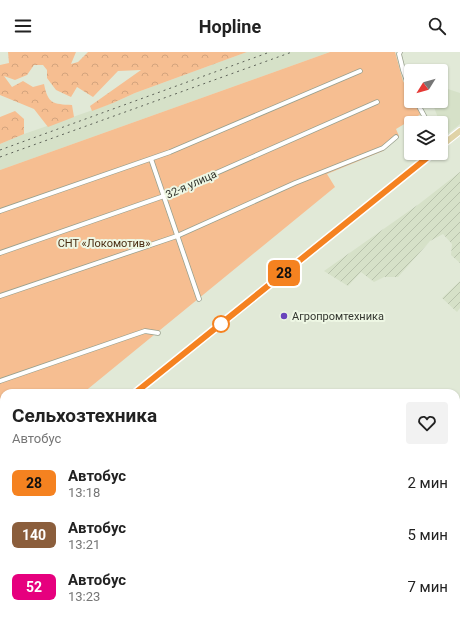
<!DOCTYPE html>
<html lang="ru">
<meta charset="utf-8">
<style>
body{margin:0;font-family:Roboto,sans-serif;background:#f2f2f2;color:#222;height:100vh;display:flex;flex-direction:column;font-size:15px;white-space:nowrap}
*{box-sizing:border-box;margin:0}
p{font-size:13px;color:#767676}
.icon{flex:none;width:22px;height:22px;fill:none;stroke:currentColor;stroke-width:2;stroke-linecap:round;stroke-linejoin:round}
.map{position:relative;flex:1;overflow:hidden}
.drawer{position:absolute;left:0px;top:337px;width:460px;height:232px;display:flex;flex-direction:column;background:#fff;border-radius:12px 12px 0 0;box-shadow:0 1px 3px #0004}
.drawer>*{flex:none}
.badge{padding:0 8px;border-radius:6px;font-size:14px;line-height:26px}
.needle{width:26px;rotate:233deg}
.tools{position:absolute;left:404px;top:12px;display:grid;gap:8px}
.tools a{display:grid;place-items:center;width:44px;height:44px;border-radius:4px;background:#fff;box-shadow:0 1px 3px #0004;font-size:20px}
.map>.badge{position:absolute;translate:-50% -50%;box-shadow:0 0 0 2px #fff}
.round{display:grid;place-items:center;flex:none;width:42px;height:42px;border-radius:4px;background:#f2f2f2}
.summary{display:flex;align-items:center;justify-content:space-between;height:68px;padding:0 12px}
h1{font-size:19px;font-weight:700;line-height:30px}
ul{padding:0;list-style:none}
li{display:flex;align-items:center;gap:12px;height:52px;padding:0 12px}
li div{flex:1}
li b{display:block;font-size:15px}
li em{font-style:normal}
li .badge{min-width:44px;font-weight:700;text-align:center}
header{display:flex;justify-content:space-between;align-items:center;height:52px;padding:0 12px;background:#fff;font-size:18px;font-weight:700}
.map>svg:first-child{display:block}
.built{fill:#d6e1c8}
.industrial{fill:url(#industrial-furrows)}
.forest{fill:url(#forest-crowns)}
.garden{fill:#f6be91}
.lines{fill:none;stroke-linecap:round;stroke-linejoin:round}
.minor-casing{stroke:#98a08e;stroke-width:5.5}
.primary-casing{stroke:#fff;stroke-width:8}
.minor{stroke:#fff;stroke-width:4}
.primary{stroke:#e0d3a7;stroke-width:6}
.rail{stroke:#5d6158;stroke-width:1;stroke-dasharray:2 4;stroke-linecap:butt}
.line-casing{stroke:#fff;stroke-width:9}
.line{stroke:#f58220;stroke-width:6}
.poi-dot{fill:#6944bc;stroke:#eef7e4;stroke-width:1.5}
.stop-dot{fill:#fff;stroke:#f58220;stroke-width:2}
.labels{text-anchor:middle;stroke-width:4;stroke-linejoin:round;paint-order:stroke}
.street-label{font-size:11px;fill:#33362f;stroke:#eef7e4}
.park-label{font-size:11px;fill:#4b2e13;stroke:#eef7e4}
.poi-label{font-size:11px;fill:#33362f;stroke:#eef7e4;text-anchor:start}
</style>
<header><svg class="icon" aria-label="menu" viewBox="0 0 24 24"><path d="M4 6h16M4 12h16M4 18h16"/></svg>Hopline<svg class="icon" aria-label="search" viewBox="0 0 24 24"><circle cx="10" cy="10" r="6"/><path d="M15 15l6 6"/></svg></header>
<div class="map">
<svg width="460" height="569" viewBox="0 0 460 569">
<defs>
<pattern id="industrial-furrows" width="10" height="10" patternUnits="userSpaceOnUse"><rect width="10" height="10" fill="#d6e1c8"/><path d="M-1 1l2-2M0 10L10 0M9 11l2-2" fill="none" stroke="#b8c2ac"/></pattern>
<pattern id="forest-crowns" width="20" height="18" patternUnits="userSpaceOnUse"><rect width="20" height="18" fill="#f6be91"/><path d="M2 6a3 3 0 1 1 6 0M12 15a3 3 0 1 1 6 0" fill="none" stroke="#d3a47d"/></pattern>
</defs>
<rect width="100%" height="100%" fill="#e1e9d7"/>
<g class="built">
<polygon points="247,0 330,0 0,118 0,92 24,82 113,51 135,41"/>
<polygon points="448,37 460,41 460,72 445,84 441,71 440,71 432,50 434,49 441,49 441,43"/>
<polygon points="4,371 4,422 0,425 0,372"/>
</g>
<g class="industrial">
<polygon points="460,120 460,211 451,203 452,192 443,182 430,189 398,225 384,225 374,230 361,220 348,234 324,219 419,152"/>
<polygon points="460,229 460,256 457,260 442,246"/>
<rect x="456" y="383" width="4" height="55"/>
<polygon points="4,473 4,565 110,565 108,569 0,569 0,477"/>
<polygon points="456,544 460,545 460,569 348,569 348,565 456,565"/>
</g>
<g class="forest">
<path d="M 8,0 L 76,0 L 71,12 L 78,10 L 88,0 L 247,0 L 135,41 L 113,51 L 92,59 L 90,54 L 141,18 L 118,19 L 93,45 L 77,35 L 71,45 L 56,38 L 47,26 L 47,18 L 43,13 L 34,13 L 27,23 L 15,28 L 4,24 L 12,35 L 23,29 L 33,35 L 44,32 C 48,52 53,52 72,53 L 74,65 L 48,75 L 34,57 L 0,43 L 0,13 L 9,11 Z"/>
<polygon points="15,59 24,67 24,82 0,92 0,65"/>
</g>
<polygon class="garden" points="330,0 395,0 403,29 411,44 411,49 414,49 421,62 396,77 399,84 383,99 327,122 335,135 83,341 4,341 4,371 0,372 0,118"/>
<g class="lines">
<g class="minor-casing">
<g id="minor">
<polyline points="400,0 399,2 403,18 411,40"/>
<polyline points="416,49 428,71"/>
<polyline points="151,107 199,247"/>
<polyline points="0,159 170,100 360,19"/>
<polyline points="0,201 164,144 377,50"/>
<polyline points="0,244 177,184 295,131 383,96 396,85"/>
<polyline points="0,329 145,279 158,281"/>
<polyline points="0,372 4,371"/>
<polyline points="456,517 460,518"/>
</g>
</g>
<g class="primary-casing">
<g id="primary">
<polyline points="441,94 460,79"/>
<polyline points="135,341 433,101"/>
<polyline points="0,449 4,446"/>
</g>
</g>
<use href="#minor" class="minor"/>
<use href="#primary" class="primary"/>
<g class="rail">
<polyline points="0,98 270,0"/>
<polyline points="0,105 292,0"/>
<polyline points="456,484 460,484"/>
</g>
</g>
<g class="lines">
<g class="line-casing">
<polyline id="line" points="135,341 433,101"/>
</g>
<use href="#line" class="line"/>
</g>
<circle class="poi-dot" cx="284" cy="264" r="4"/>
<circle class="stop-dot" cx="221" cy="272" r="8"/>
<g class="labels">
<g class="street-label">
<text transform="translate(191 132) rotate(-24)" y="4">32-я улица</text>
</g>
<g class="park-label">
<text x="104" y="195">СНТ «Локомотив»</text>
</g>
<g class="poi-label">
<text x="292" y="268">Агропромтехника</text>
</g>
</g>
</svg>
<div class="tools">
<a><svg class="needle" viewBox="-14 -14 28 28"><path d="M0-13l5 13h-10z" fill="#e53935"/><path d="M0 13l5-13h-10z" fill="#767676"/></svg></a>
<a><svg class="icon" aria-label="layers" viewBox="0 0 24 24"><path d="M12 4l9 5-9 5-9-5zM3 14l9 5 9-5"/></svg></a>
</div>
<b class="badge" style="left:284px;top:221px;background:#f58220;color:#111">28</b>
<section class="drawer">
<div class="summary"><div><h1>Сельхозтехника</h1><p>Автобус</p></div><a class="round"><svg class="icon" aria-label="heart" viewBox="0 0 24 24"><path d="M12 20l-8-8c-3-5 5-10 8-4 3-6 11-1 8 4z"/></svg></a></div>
<ul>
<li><span class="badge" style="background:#f58220;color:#111">28</span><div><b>Автобус</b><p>13:18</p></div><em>2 мин</em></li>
<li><span class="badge" style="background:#8b5e3c;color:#fff">140</span><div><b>Автобус</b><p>13:21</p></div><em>5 мин</em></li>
<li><span class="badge" style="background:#e6007e;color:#fff">52</span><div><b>Автобус</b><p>13:23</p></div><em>7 мин</em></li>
</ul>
</section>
</div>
